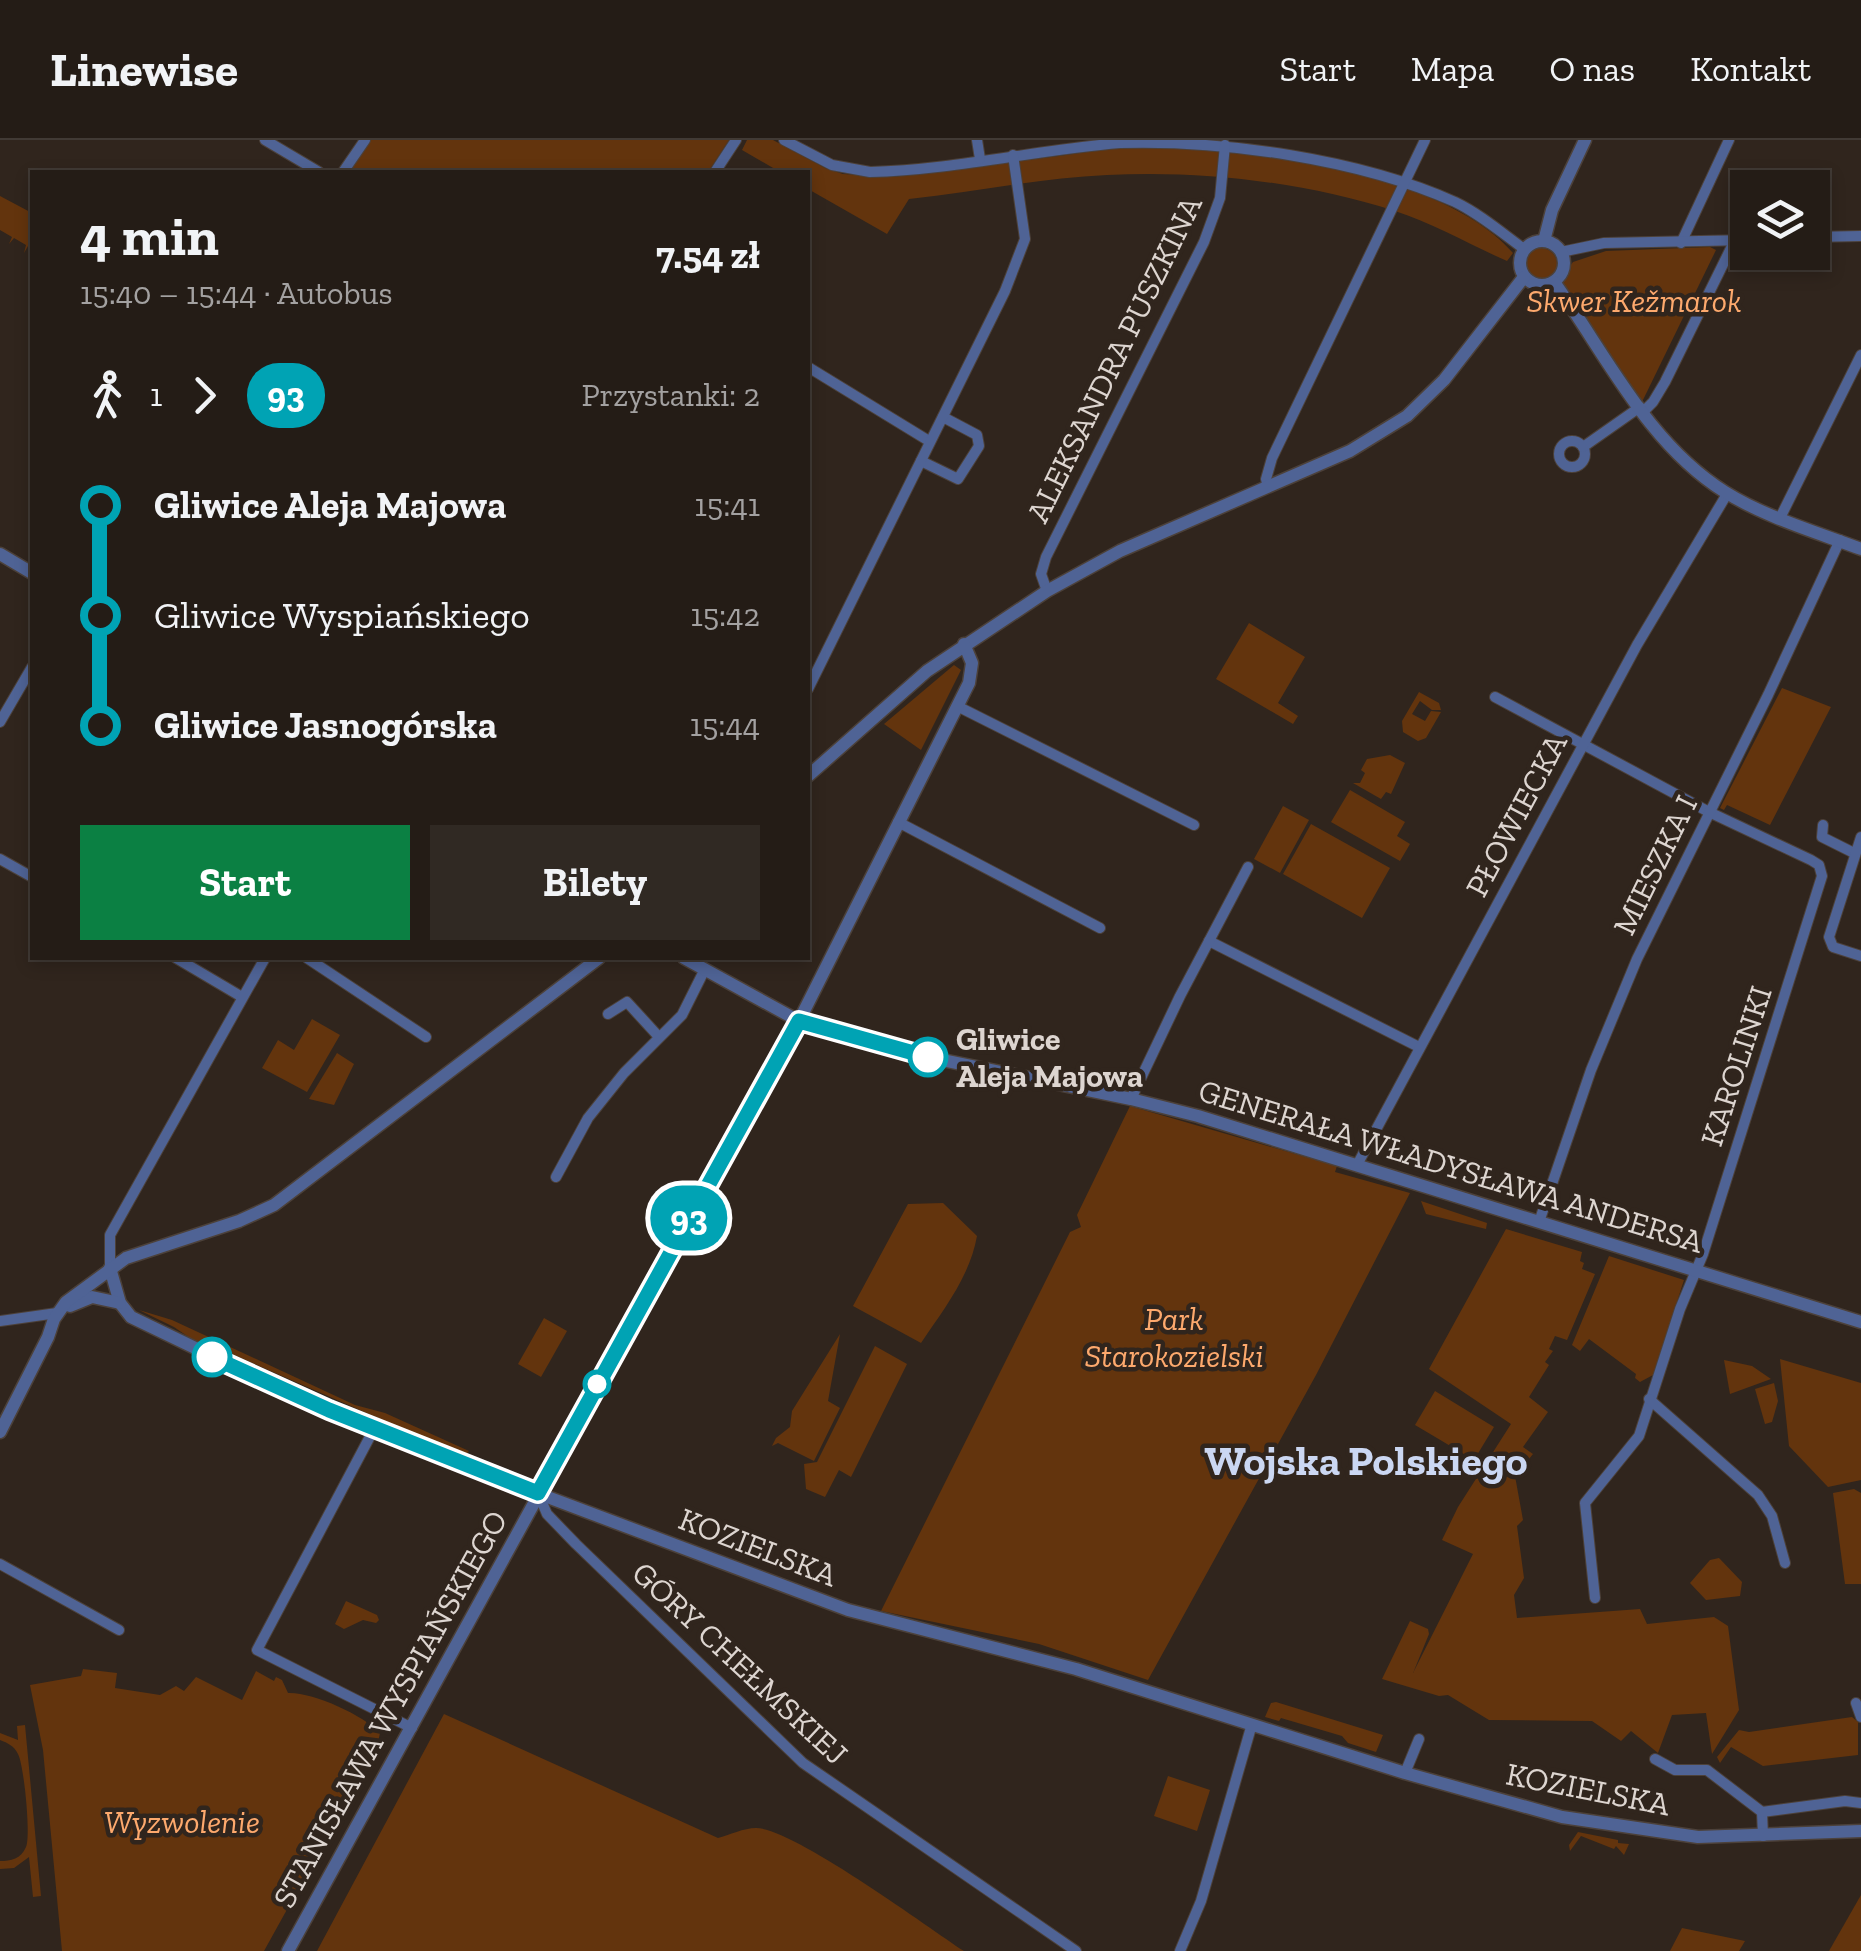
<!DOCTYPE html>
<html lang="pl">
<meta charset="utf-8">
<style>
body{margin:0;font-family:"Zilla Slab",serif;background:#302923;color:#f1f3f6;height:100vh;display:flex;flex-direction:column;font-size:38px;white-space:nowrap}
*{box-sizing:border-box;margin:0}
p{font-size:32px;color:#a3a1a1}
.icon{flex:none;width:55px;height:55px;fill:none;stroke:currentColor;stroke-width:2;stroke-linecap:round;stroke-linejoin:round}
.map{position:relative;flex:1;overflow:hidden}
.details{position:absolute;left:30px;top:30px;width:780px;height:790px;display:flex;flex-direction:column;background:#241c16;border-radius:0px;box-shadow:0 5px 15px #0003,0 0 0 2px #413a35}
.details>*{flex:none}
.badge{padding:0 20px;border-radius:32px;font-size:35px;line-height:65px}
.fabs{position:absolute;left:1730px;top:30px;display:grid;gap:20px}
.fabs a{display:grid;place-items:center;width:100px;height:100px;border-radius:0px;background:#241c16;box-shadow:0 5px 15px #0003,0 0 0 2px #413a35;font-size:50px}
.map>.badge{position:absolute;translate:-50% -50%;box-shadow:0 0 0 5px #fff}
.legs{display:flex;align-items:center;gap:15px;height:110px;padding:0 50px;font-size:32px}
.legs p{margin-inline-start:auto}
.head{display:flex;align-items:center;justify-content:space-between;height:170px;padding:0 50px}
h1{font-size:55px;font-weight:700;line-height:75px}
.primary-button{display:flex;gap:20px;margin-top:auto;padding:20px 50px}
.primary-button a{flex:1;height:115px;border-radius:0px;background:#0b8043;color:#fff;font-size:40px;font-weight:700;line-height:115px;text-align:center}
.primary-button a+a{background:#302923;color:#f1f3f6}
ul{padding:0 50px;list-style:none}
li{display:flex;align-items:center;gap:35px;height:110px;font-size:38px}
li i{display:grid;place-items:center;width:15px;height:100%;margin:0 12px;background:currentColor}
li i::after{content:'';width:25px;height:25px;margin:-12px;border:8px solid;border-radius:50%;background:#241c16}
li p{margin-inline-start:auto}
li:first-child i{background:linear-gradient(#0000 50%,currentColor 0)}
li:last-child i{background:linear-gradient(currentColor 50%,#0000 0)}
header{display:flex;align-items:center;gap:60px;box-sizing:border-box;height:140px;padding:0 50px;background:#241c16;border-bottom:2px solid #413a35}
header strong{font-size:48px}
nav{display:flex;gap:55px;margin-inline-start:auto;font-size:35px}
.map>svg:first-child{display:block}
.green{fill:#63340d}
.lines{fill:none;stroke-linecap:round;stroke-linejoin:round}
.minor-casing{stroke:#4c413a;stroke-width:12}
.tertiary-casing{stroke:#4c413a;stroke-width:15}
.minor{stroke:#4f6395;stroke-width:10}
.tertiary{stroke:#4f6395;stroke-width:12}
.line-1-casing{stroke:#fff;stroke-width:22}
.line-1{stroke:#00a3b4;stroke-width:15}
.stop-1-dot{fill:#fff;stroke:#00a3b4;stroke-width:5}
.labels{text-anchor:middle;stroke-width:9;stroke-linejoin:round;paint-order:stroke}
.park-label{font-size:32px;font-style:italic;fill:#fda96d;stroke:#30251d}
.street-label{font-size:32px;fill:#ddd5d0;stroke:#30251d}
.stop-label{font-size:32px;font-weight:bold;fill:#ddd5d0;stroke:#30251d;text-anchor:start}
.district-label{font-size:42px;font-weight:bold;fill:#cbd7f2;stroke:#30251d}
</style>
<header>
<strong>Linewise</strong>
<nav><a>Start</a><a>Mapa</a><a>O nas</a><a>Kontakt</a></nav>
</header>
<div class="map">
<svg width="1861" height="1811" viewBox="0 0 1861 1811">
<rect width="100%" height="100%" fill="#30251d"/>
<g class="green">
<polygon points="371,0 729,0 708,32 349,32"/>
<path d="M 747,0 L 773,0 L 825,28 L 843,34 L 893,37 C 945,30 998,24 1051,17 C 1076,14 1101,9 1126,8 C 1231,4 1443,30 1513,113 L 1507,121 C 1470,105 1433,83 1395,71 C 1304,42 1202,30 1107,35 C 1041,38 975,52 909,59 L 887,94 L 808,49 L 808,32 L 780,32 L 742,10 Z"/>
<polygon points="0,56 32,73 32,109 28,106 24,113 26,105 14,98 9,104 12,97 0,90"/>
<polygon points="1710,107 1716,110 1642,262 1559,141 1573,122 1606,111"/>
<circle cx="1541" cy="124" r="16"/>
<polygon points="1249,483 1305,517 1278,563 1298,576 1293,584 1216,539"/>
<polygon points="954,525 961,530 921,610 884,584"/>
<polygon points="1782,548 1831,567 1770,685 1727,665 1724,670 1720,668"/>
<polygon points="1419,552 1439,563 1441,570 1432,570 1420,561 1412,574 1425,581 1431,571 1441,572 1426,598 1418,601 1403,592 1402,581"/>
<polygon points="1390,615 1405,623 1391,654 1386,652 1381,659 1353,643 1360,643 1365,633 1361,630 1367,619"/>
<polygon points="1350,650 1405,682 1397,696 1410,704 1400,721 1331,682"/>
<polygon points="1283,666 1309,680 1280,733 1254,719"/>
<polygon points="1311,684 1390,728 1362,778 1283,734"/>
<polygon points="312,879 340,895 307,952 262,928 278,900 294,910"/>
<polygon points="337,913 354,924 334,965 309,959"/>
<polygon points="1130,966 1337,1026 1335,1032 1410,1053 1316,1235 1148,1540 1039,1504 881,1471 1070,1092 1081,1087 1077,1075"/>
<polygon points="1421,1061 1487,1083 1486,1089 1426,1074"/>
<path d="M 943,1063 L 977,1096 C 970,1136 944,1169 921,1203 L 853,1166 L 908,1064 Z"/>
<polygon points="1506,1089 1582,1112 1580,1121 1584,1123 1582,1129 1595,1134 1567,1200 1555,1196 1549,1209 1553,1211 1545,1222 1549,1225 1529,1257 1548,1272 1523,1307 1533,1314 1515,1336 1523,1380 1517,1386 1524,1438 1514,1455 1517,1478 1640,1469 1647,1484 1714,1477 1728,1486 1739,1570 1712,1614 1706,1573 1672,1575 1658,1613 1631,1591 1621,1601 1592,1581 1489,1580 1448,1555 1439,1556 1382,1539 1410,1481 1428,1489 1429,1494 1413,1533 1473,1414 1442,1400 1458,1367 1511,1284 1429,1229"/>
<polygon points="1609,1116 1684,1140 1653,1235 1640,1242 1635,1238 1636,1234 1589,1199 1580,1211 1572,1205"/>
<polygon points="139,1170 172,1180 355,1265 385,1273 469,1311 465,1316 209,1204 200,1205 174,1187"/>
<polygon points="544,1178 567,1191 541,1237 518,1224"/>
<polygon points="840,1194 828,1261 840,1268 814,1321 778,1303 772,1306 776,1298 790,1287 792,1271"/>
<polygon points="875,1206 907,1224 851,1337 839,1330 825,1357 806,1349 804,1324 817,1322"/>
<polygon points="1780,1219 1861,1243 1861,1340 1828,1347 1789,1306"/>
<polygon points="1724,1220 1752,1226 1771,1239 1730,1254"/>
<polygon points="1774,1243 1778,1261 1772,1282 1765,1284 1755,1249"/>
<polygon points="1435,1251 1494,1287 1474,1320 1415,1285"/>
<polygon points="1854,1349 1861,1353 1861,1444 1845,1444 1833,1353"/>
<polygon points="1719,1418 1742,1442 1740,1456 1706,1460 1690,1443 1710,1420"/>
<polygon points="346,1461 377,1475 379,1480 376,1483 363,1480 344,1489 335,1484"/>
<path d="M 83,1529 L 117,1533 L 115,1548 L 160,1555 L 176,1546 L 184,1551 L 196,1537 L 242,1560 L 256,1531 L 274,1541 L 276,1537 L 282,1540 L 288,1553 C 313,1552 363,1575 380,1593 L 377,1607 L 264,1811 L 62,1811 L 43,1610 L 30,1545 L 81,1536 Z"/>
<polygon points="1276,1562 1383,1595 1376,1612 1348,1603 1342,1596 1281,1578 1279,1581 1265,1577 1271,1563"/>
<path d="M 444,1574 L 718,1698 C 729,1695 744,1688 756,1688 C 793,1688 926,1786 964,1811 L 317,1811 Z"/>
<polygon points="1852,1577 1858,1582 1858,1615 1763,1626 1731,1607 1720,1623 1717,1617 1739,1590 1749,1592"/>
<path d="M 25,1585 L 41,1756 L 33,1757 L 29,1717 L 14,1728 L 0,1729 L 0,1721 C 11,1721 21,1719 26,1707 C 31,1696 24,1625 18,1614 C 14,1606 8,1603 0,1600 L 0,1593 L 18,1600 L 17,1586 Z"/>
<polygon points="1168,1636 1210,1650 1197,1691 1154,1676"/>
<polygon points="1578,1692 1618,1700 1618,1703 1629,1704 1624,1715 1616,1706 1614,1709 1581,1696 1570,1711 1569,1705"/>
<polygon points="1861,1755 1861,1811 1829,1811"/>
<polygon points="1682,1788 1745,1801 1739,1811 1670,1811"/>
</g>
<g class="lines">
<g class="minor-casing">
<g id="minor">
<polyline points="265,0 319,32"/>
<path d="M 784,0 L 832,25 L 870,32 C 953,30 1036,10 1120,3 C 1224,0 1359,19 1455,62 C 1480,74 1502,93 1524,109"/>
<polyline points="977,0 980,19"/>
<polyline points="343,32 365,0"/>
<polyline points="715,32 736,0"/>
<polyline points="1812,97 1861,96"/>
<polyline points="1681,103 1729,0"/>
<polyline points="1561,112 1604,103 1748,100"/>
<polyline points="808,227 929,301"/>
<polyline points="1643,272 1653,262 1665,242 1735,100"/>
<circle cx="1572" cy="314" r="13"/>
<polyline points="1583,307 1640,267"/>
<polyline points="921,321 958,339 979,306 977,295 943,277"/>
<polyline points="1268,347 1266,339 1272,318 1425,0"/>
<polyline points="1780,378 1861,215"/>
<polyline points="1047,451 1041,434 1046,417 1204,102 1220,58 1225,5"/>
<polyline points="808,549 1005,151 1025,99 1013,15"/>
<polyline points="1495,557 1709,672 1811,720 1819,725 1822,736 1703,1114 1680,1169 1639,1296 1585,1363 1595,1458"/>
<polyline points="957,566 1194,685"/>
<polyline points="0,582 32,527"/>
<polyline points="898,682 1100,788"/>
<polyline points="1823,685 1822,697 1854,713"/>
<polyline points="1861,697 1829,797 1833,807 1861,816"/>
<polyline points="0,719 32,737"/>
<polyline points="1209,801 1419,907"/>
<polyline points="176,818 242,857"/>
<polyline points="307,818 426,897"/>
<polyline points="608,874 627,862 659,897"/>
<polyline points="1131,959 1180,856 1248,727"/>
<polyline points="1357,1025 1637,505 1727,354"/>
<polyline points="556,1037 588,978 624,933 682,875 705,829"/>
<polyline points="1539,1082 1591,930 1637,819 1768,555 1840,400"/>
<polyline points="110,1128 110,1095 265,818"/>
<polyline points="0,1181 57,1173"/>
<polyline points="1649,1259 1758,1355 1772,1376 1785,1423"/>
<polyline points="374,1289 257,1510 412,1588"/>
<polyline points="538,1353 547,1374 576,1404 803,1623 1076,1811"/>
<polyline points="0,1424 119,1490"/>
<polyline points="1856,1563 1861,1577"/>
<polyline points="1655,1619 1675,1630 1707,1630 1762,1672 1763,1696"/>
<polyline points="1405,1633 1419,1599"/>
<polyline points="1762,1672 1845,1661 1861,1663"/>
<polyline points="1180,1811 1201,1761 1252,1584"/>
</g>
</g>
<g class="tertiary-casing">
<g id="tertiary">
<circle cx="1542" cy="123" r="22"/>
<polyline points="1544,101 1552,70 1585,0"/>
<path d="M 1554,142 C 1606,214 1647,303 1725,352 C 1765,377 1816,392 1861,409"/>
<polyline points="0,414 32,433"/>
<polyline points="808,636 927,531 1047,451 1120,411 1350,311 1407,276 1444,240 1524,137"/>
<polyline points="684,818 799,881 918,915 1131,959 1198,976 1861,1182"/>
<polyline points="110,1128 120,1163 131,1177 276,1247 465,1326 848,1470 1076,1529 1405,1633 1562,1677 1698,1697 1861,1691"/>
<polyline points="70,1166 92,1157 120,1163"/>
<polyline points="0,1292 48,1197 54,1179 66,1162 126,1118 239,1081 274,1065 599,818"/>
<polyline points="288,1811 799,881 969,543 972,523 964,504"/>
</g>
</g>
<use href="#minor" class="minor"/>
<use href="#tertiary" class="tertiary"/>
</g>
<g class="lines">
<g class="line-1-casing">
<polyline id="line-1" points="212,1217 329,1270 538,1353 799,881 928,917"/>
</g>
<use href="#line-1" class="line-1"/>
</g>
<g class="stop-1-dot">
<circle cx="928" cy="917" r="18"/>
<circle cx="212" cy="1217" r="18"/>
<circle cx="597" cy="1244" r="12"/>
</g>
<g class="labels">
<g class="park-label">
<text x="1634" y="172">Skwer Kežmarok</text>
<text x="1174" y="1190">Park<tspan x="1174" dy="37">Starokozielski</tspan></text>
<text x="182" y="1693">Wyzwolenie</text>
</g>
<g class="street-label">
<text transform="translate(1114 219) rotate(-64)" y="11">ALEKSANDRA PUSZKINA</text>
<text transform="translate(1516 675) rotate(-62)" y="11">PŁOWIECKA</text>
<text transform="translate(1655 725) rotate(-64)" y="11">MIESZKA I</text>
<text transform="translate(1736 926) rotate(-72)" y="11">KAROLINKI</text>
<text transform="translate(1451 1026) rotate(17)" y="11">GENERAŁA WŁADYSŁAWA ANDERSA</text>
<text transform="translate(758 1407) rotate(21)" y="11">KOZIELSKA</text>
<text transform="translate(740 1523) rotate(43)" y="11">GÓRY CHEŁMSKIEJ</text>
<text transform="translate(390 1569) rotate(-61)" y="11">STANISŁAWA WYSPIAŃSKIEGO</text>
<text transform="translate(1588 1649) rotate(11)" y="11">KOZIELSKA</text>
</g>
<g class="stop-label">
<text x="956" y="910">Gliwice<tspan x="956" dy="37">Aleja Majowa</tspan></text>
</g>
<g class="district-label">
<text x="1366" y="1335">Wojska Polskiego</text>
</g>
</g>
</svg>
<div class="fabs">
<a><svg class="icon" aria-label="layers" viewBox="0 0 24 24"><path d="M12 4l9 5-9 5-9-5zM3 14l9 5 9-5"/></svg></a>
</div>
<b class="badge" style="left:689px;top:1078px;background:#00a3b4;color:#fff">93</b>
<section class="details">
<div class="head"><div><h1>4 min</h1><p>15:40 – 15:44 · Autobus</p></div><b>7.54 zł</b></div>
<div class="legs"><svg class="icon" aria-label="walk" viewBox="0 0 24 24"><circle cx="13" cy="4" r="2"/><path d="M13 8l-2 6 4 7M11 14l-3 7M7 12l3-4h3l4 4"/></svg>1<svg class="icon" aria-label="forward" viewBox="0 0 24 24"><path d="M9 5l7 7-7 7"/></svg><b class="badge" style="background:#00a3b4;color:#fff">93</b><p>Przystanki: 2</p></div>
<ul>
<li><i style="color:#00a3b4"></i><b>Gliwice Aleja Majowa</b><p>15:41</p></li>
<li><i style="color:#00a3b4"></i><span>Gliwice Wyspiańskiego</span><p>15:42</p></li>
<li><i style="color:#00a3b4"></i><b>Gliwice Jasnogórska</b><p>15:44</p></li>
</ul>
<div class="primary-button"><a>Start</a><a>Bilety</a></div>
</section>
</div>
